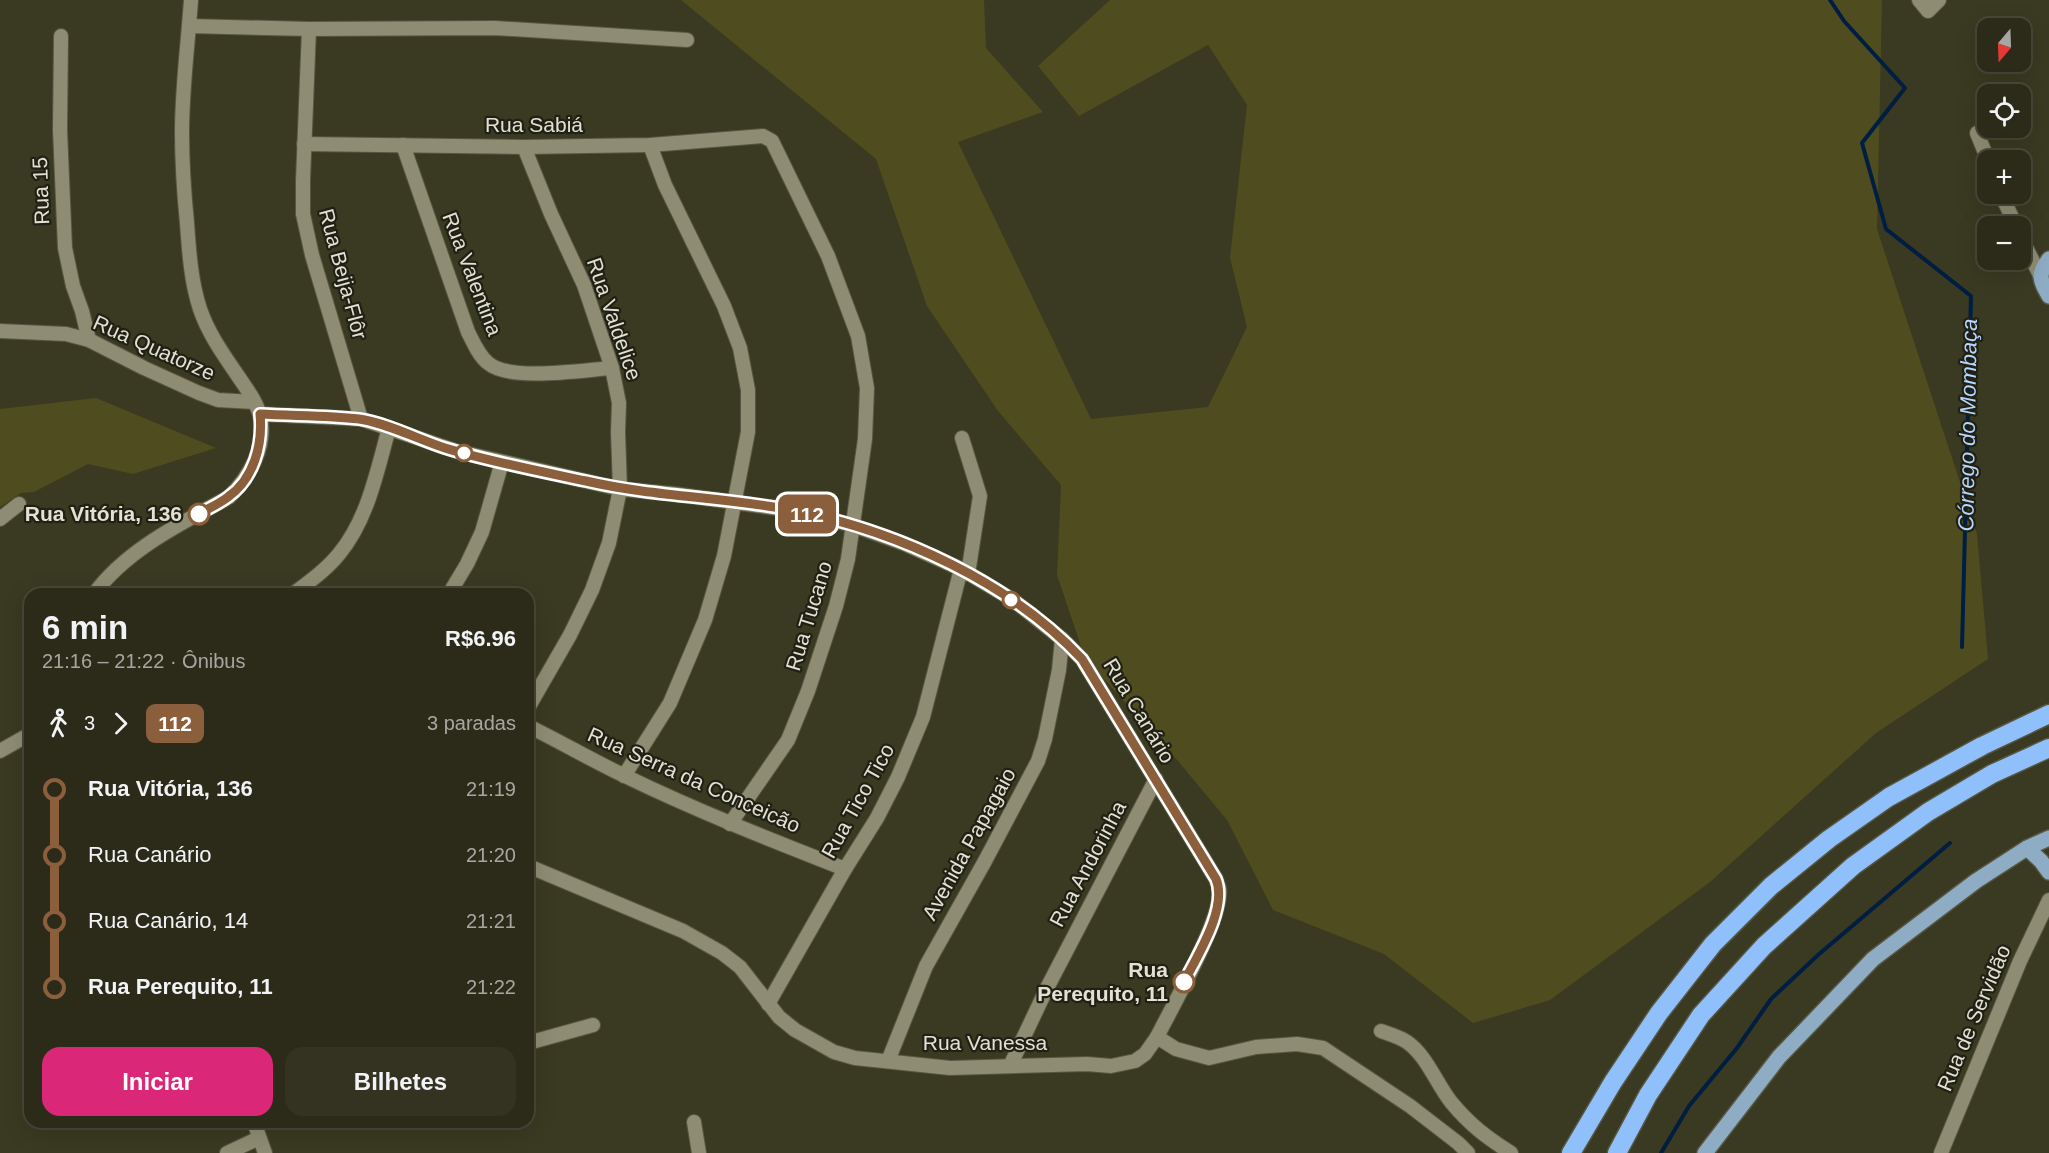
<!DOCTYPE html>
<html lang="pt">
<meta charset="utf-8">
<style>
body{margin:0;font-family:Helvetica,sans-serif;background:#343322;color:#f1f3f6;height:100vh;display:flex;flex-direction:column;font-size:22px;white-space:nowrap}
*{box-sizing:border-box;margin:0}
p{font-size:20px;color:#a6a7a2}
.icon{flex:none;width:33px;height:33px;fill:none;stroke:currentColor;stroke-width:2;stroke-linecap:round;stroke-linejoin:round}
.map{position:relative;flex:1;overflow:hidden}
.side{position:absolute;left:24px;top:588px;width:510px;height:540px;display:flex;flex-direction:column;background:#2c2b19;border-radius:18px;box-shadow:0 6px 24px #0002,0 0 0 2px #484738}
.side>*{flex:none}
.badge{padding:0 12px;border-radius:9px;font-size:21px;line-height:39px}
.needle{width:39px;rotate:199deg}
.buttons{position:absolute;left:1977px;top:18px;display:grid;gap:12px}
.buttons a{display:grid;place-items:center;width:54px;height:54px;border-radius:12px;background:#2c2b19;box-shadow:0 6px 24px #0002,0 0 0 2px #484738;font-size:30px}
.map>.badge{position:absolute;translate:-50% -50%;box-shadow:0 0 0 3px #fff}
.legs{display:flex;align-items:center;gap:9px;height:66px;padding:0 18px;font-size:20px}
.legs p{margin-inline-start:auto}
.summary{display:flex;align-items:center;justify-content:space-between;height:102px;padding:0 18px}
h1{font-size:33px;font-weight:700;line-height:45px}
.button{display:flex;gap:12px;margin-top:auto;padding:12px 18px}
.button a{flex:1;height:69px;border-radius:18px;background:#db2777;color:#fff;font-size:24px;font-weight:700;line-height:69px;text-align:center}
.button a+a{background:#343322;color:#f1f3f6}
ul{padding:0 18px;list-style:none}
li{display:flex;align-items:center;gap:21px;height:66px;font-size:22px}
li i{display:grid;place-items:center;width:9px;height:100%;margin:0 8px;background:currentColor}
li i::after{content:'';width:15px;height:15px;margin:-8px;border:4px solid;border-radius:50%;background:#2c2b19}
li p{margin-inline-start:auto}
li:first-child i{background:linear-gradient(#0000 50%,currentColor 0)}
li:last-child i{background:linear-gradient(currentColor 50%,#0000 0)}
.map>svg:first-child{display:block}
.green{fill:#4f4d1f}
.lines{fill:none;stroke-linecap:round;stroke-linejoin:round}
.stream{stroke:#001d42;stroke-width:4}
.minor-casing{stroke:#575642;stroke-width:16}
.major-casing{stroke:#575642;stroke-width:18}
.highway-casing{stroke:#575642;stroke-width:21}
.minor{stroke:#8e8d73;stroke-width:14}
.major{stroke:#8facc5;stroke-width:15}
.highway{stroke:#90c0fc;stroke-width:18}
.line-1-casing{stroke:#fff;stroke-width:14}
.line-1{stroke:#8b5e3c;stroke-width:9}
.stop-1-dot{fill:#fff;stroke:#8b5e3c;stroke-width:3}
.labels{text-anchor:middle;stroke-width:4.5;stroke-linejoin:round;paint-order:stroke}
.street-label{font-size:21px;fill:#e2e1d3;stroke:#202015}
.stop-label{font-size:21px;font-weight:bold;fill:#e2e1d3;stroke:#202015;text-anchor:end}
.water-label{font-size:22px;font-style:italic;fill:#b6d6fe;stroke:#202015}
</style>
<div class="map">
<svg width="2049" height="1153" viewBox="0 0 2049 1153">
<rect width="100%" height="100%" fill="#3a3921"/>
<g class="green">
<polygon points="681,0 984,0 986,48 1043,112 958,142 1091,419 1208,407 1247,327 1230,258 1247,105 1208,45 1079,116 1038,66 1110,0 1882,0 1877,229 1977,534 1988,659 1876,733 1710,882 1550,1000 1473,1023 1384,954 1273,910 1227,820 1178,761 1085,658 1057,575 1061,485 998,411 927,306 876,159"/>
<polygon points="96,398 216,448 133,474 88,464 34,492 21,493 0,507 0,409"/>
</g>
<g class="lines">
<g class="stream">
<polyline points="1830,0 1844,21 1905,88 1862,143 1886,229 1971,296 1962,647"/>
<polyline points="1661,1153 1689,1106 1737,1048 1771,999 1818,955 1950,843"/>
</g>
<g class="minor-casing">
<g id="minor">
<polyline points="1919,0 1928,11 1939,0"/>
<polyline points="189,26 309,29 495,28 687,40"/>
<polyline points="309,29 303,180 303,214 312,255 361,419"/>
<polyline points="61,36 60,130 65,248 73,286 82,311 89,340"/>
<polyline points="1977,133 1988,160"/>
<polyline points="304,144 524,147 650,145 763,136 772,141 828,256 858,336 867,388 865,439 848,559 836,606 808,691 788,740 730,824"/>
<path d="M 403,145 L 468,332 C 473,342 479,356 488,363 C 510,382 583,370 612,368"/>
<polyline points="524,147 551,214 584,285 612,368 619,403 618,432 620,489 609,543 592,590 570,635 528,708"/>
<polyline points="2001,194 2016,226"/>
<polyline points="2020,236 2040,275"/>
<polyline points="0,331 66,334 89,340 144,368 199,393 218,400 254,402"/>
<path d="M 260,414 L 361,419 L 456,451 L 620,489 L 674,494 L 797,511 L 852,525 L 905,544 L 961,569 L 1013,600 L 1062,639 L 1082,659 L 1216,879 C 1216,880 1219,887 1219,888 C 1225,914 1171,1009 1157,1037 L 1145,1054 L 1135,1061 L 1111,1066 L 1087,1064 L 950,1068 L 855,1058 L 834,1052 L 795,1030 L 779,1017 L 740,967 L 722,953 L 683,931 L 528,866"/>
<polyline points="962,438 980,496 968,574"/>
<polyline points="0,519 19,504"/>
<path d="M 94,594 C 127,549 182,523 229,497 C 250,476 267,446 260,416 C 257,402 246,388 238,376 C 223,354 208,333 200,309 C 191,282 189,251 187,223 C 184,193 182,163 182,132 C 182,88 188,44 191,0"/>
<path d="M 293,594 C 309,582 326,570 339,554 C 368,519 377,471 389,428"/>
<polyline points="449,594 467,564 482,532 502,462"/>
<path d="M 528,726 C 561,742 593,761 625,776 C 697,811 771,840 845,869"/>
<polyline points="0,751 30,734"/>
<polyline points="624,776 670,703 705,620 724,556 748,432 748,390 740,348 724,306 665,185 650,145"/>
<polyline points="768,1004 845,869 877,818 898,777 923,717 961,569"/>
<path d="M 1381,1031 C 1389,1034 1400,1037 1407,1042 C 1427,1056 1436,1083 1451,1102 C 1470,1125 1486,1137 1511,1153"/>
<polyline points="1157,1037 1176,1049 1209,1058 1256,1047 1297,1044 1323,1048 1410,1106 1458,1143 1468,1153"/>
<polyline points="528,1043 593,1025"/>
<polyline points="888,1061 926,966 985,861 1038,761 1045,739 1059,670 1062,639"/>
<polyline points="1010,1066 1047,988 1156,779"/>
<polyline points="254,1122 265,1153"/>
<polyline points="694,1122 699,1153"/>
<polyline points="227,1153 259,1138"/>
<polyline points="1941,1153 2020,961 2049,900"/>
</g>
</g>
<g class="major-casing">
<g id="major">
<path d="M 2049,259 C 2037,275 2040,280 2049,296"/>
<polyline points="2027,848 2041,861 2049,872"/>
<polyline points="1705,1153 1779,1057 1873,959 1976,881 2027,848 2049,838"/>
</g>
</g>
<g class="highway-casing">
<g id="highway">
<polyline points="1571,1153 1613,1082 1659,1013 1713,944 1771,886 1829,839 1889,797 1982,746 2049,714"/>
<polyline points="1617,1153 1648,1095 1701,1015 1764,946 1853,866 1928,812 1992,774 2049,748"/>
</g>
</g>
<use href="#minor" class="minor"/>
<use href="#major" class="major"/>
<use href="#highway" class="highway"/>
</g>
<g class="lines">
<g class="line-1-casing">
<path id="line-1" d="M 199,514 C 209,508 219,504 228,497 C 254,479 263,444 260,414 C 293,416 327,415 359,419 C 384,422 420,440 445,448 C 491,462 539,471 586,481 C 655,497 727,497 797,511 C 899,532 1010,582 1082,659 L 1216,879 C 1228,908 1197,956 1184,982"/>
</g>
<use href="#line-1" class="line-1"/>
</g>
<g class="stop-1-dot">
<circle cx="464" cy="453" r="8"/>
<circle cx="199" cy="514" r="10"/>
<circle cx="1011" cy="600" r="8"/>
<circle cx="1184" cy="982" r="10"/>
</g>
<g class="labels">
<g class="street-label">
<text x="534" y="132">Rua Sabiá</text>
<text transform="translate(41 191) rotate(-92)" y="7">Rua 15</text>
<text transform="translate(343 274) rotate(75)" y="7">Rua Beija-Flôr</text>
<text transform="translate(472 274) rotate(69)" y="7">Rua Valentina</text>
<text transform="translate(614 319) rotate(71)" y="7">Rua Valdelice</text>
<text transform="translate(154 348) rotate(24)" y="7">Rua Quatorze</text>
<text transform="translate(809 616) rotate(-73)" y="7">Rua Tucano</text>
<text transform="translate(1139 711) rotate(59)" y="7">Rua Canário</text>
<text transform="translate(694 780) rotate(24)" y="7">Rua Serra da Conceicão</text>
<text transform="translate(858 801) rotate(-61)" y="7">Rua Tico Tico</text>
<text transform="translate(969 844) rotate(-61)" y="7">Avenida Papagaio</text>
<text transform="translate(1088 864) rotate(-62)" y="7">Rua Andorinha</text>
<text transform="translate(1974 1018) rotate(-67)" y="7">Rua de Servidão</text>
<text x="985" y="1050">Rua Vanessa</text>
</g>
<g class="stop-label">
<text x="182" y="521">Rua Vitória, 136</text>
<text x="1168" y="977">Rua<tspan x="1168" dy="24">Perequito, 11</tspan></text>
</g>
<g class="water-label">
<text transform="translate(1967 425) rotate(-89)" y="8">Córrego do Mombaça</text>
</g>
</g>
</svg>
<div class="buttons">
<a><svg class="needle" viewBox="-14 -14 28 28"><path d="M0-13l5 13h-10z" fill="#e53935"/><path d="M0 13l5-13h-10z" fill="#a6a7a2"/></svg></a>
<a><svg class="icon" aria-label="locate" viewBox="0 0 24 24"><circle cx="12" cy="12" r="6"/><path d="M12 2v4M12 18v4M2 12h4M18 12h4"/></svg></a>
<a>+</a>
<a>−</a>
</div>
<b class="badge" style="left:807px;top:514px;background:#8b5e3c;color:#fff">112</b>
<section class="side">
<div class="summary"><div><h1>6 min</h1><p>21:16 – 21:22 · Ônibus</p></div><b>R$6.96</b></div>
<div class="legs"><svg class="icon" aria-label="walk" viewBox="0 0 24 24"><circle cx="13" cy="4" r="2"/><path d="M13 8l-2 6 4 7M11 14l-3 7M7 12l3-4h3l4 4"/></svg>3<svg class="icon" aria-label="forward" viewBox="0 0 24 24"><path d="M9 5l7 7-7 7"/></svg><b class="badge" style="background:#8b5e3c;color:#fff">112</b><p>3 paradas</p></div>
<ul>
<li><i style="color:#8b5e3c"></i><b>Rua Vitória, 136</b><p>21:19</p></li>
<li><i style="color:#8b5e3c"></i><span>Rua Canário</span><p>21:20</p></li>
<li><i style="color:#8b5e3c"></i><span>Rua Canário, 14</span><p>21:21</p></li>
<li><i style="color:#8b5e3c"></i><b>Rua Perequito, 11</b><p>21:22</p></li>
</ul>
<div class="button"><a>Iniciar</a><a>Bilhetes</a></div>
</section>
</div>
